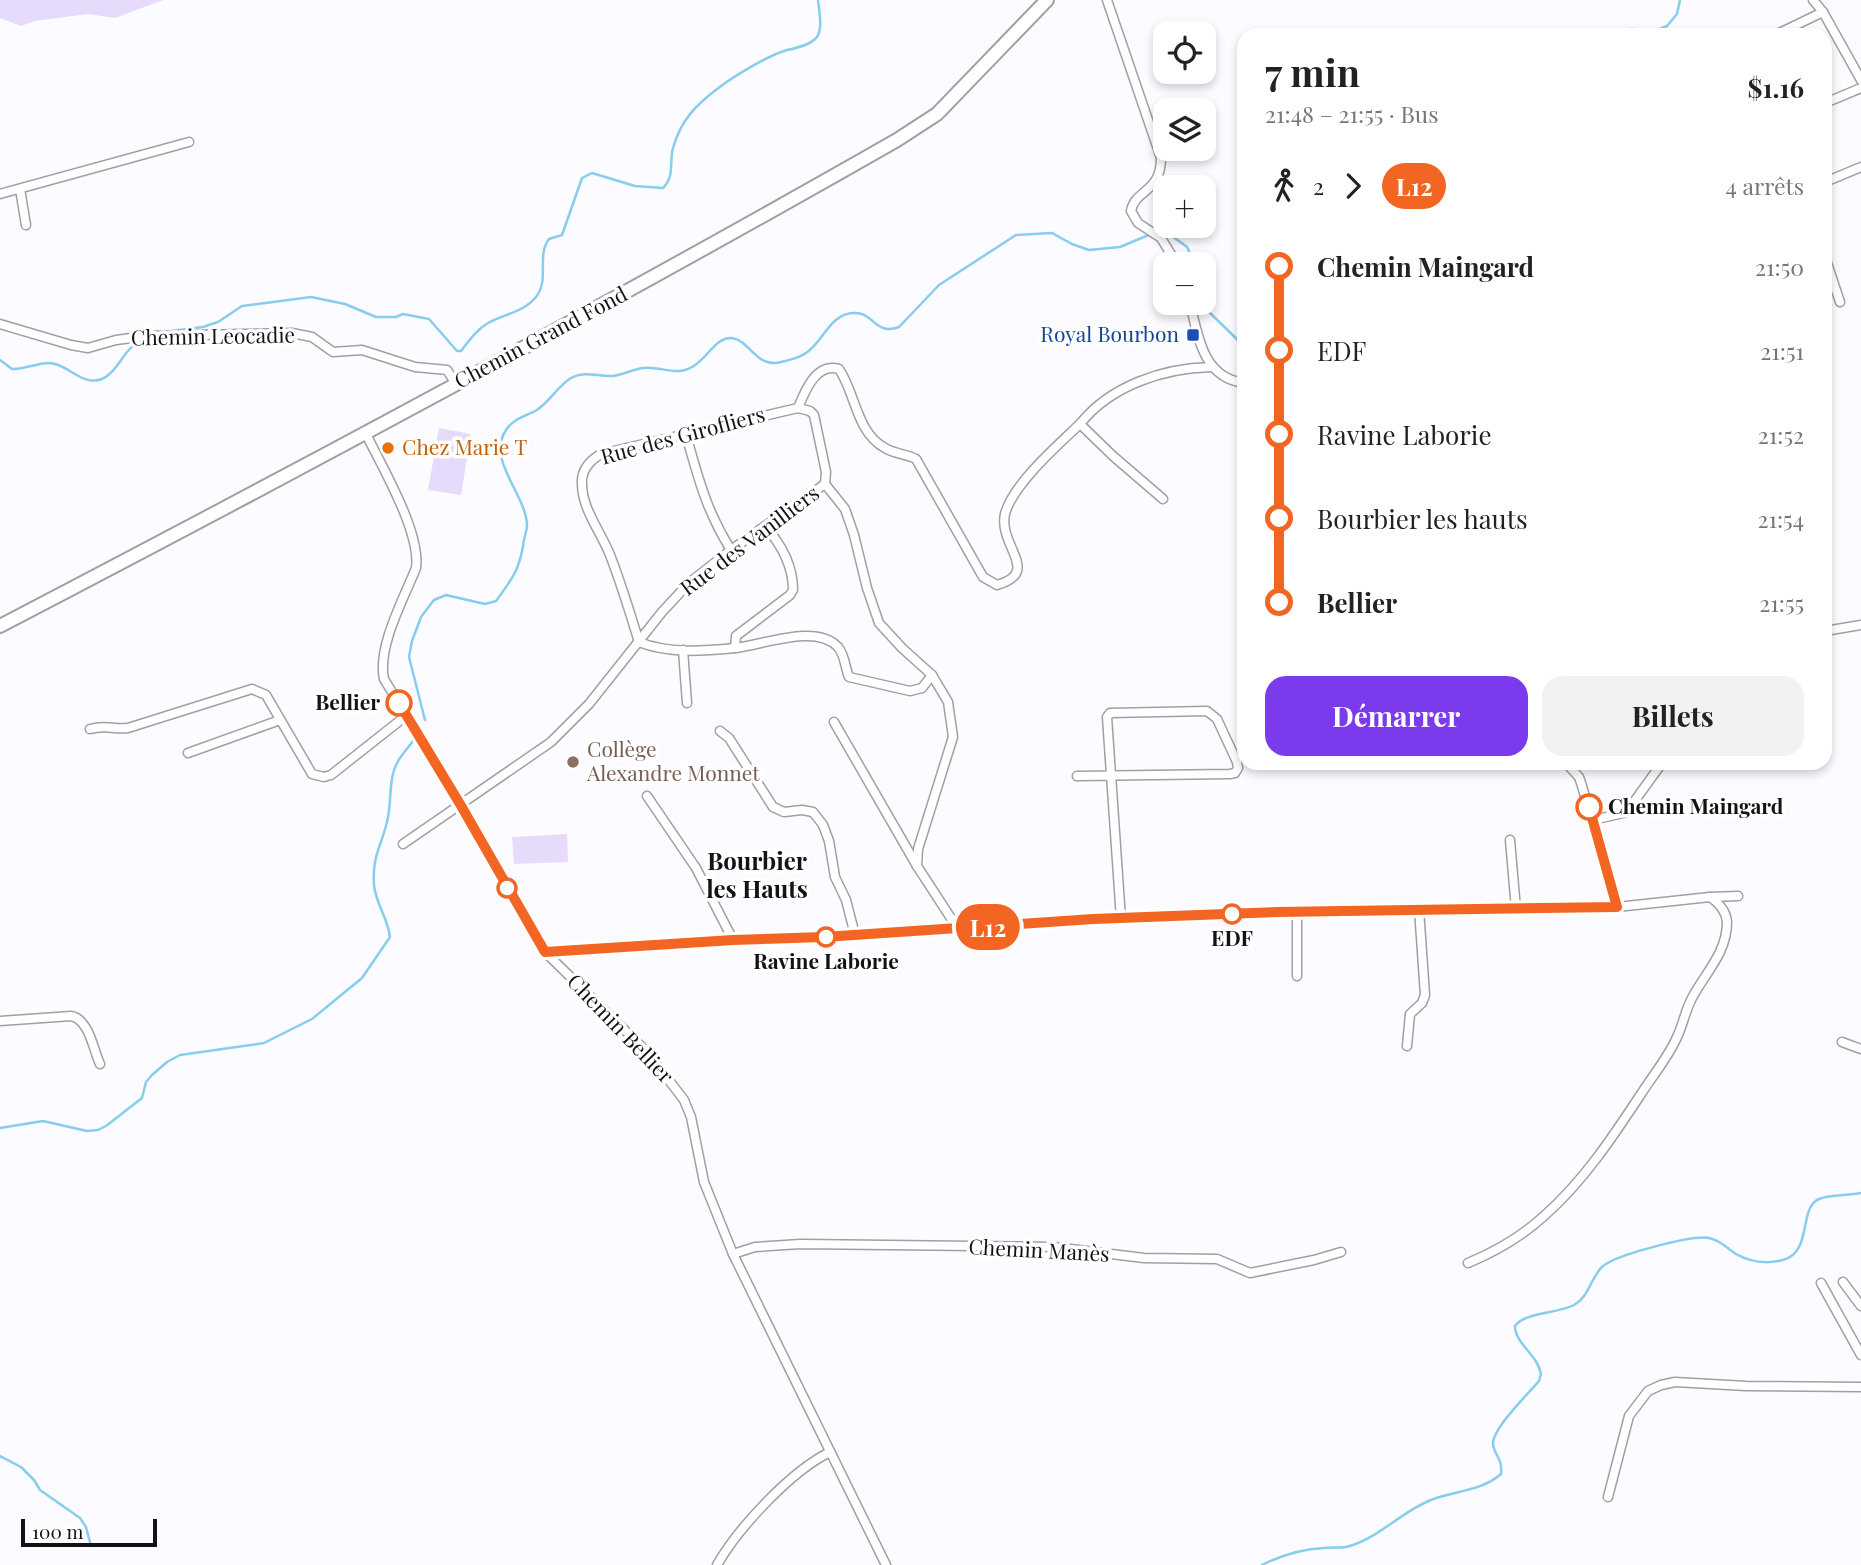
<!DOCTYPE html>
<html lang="fr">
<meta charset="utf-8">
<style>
body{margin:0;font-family:"Playfair Display",serif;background:#f2f2f2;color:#222;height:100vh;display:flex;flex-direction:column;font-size:26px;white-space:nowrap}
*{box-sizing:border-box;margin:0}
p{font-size:23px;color:#767676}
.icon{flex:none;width:38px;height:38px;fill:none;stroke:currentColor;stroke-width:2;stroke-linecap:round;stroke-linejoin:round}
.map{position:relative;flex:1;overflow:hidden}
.details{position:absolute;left:1237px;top:28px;width:595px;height:742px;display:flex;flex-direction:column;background:#fff;border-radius:21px;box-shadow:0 4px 10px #0003}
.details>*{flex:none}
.badge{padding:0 14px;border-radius:23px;font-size:24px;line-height:46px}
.fabs{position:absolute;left:1153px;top:21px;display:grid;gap:14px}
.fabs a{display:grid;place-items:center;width:63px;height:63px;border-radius:14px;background:#fff;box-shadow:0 4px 10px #0003;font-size:35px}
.scale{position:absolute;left:21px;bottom:18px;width:136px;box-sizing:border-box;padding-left:7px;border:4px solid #131215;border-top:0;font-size:19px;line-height:24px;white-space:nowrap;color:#131215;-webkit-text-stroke:5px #fff;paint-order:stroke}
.map>.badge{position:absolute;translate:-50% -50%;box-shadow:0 0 0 4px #fff}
.legs{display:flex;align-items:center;gap:10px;height:77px;padding:0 28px;font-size:23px}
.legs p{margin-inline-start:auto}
.headline{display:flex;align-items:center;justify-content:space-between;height:119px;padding:0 28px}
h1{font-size:38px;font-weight:700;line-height:52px}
.primary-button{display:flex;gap:14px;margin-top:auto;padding:14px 28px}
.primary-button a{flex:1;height:80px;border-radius:21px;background:#7c3aed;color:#fff;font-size:28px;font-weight:700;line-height:80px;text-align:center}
.primary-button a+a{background:#f2f2f2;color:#222}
ul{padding:0 28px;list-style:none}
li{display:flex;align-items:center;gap:24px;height:84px;font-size:26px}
li i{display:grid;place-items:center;width:10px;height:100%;margin:0 9px;background:currentColor}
li i::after{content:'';width:18px;height:18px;margin:-9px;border:5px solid;border-radius:50%;background:#fff}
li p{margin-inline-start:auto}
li:first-child i{background:linear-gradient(#0000 50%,currentColor 0)}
li:last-child i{background:linear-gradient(currentColor 50%,#0000 0)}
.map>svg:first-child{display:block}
.green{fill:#e7dbfb}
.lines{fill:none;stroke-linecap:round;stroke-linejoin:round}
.stream{stroke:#86cdee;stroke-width:2.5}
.street-casing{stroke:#a19fa5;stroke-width:11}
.secondary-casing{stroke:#a19fa5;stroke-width:16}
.street{stroke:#fff;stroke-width:8}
.secondary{stroke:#fff;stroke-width:12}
.line-1-casing{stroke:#fff;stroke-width:16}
.line-1{stroke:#f26522;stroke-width:10}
.transit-dot{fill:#1a4fb4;stroke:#fff;stroke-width:2.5}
.food-dot{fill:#e8710a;stroke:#fff;stroke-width:2.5}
.stop-1-dot{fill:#fff;stroke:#f26522;stroke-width:3.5}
.education-dot{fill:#8d6e63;stroke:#fff;stroke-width:2.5}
.labels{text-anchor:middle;stroke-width:7;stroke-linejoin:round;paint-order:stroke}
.transit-label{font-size:21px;fill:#164399;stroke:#fff;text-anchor:end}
.street-label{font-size:21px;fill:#131215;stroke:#fff}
.food-label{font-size:21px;fill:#c56008;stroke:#fff;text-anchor:start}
.stop-label{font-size:21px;font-weight:bold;fill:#131215;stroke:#fff}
.education-label{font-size:21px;fill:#785e54;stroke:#fff;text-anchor:start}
.quarter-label{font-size:24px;font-weight:bold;fill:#131215;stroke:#fff}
</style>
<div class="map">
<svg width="1861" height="1565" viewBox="0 0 1861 1565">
<rect width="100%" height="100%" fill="#fcfbff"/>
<g class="green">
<polygon points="0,0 163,0 115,18 88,14 35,21 21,26 0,18"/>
<polygon points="439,428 471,434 461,495 428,490"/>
<polygon points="567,834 568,862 514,864 512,837"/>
</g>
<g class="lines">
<g class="stream">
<polyline points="1612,35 1631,29 1657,30 1667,26 1677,14 1680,0"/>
<polyline points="1172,236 1187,247 1195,264"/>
<polyline points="1204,300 1209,312 1244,346"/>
<path d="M 163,332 L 203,327 L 218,322 L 242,306 L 311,297 L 345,304 L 376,317 L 396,317 L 403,314 L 429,319 L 457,351 L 461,351 C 469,341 476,330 488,323 C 504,314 524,312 536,297 C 550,279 536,257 549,239 L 562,235 L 582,178 L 592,173 L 635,186 L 663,188 C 675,176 669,163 673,148 C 681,120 695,106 717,89 C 734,76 767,56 787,50 C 796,48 811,45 817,37 C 823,28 819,11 818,0"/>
<path d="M 0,360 L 12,369 C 26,370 41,360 55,364 C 71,368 84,386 102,379 C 117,373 124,349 140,340"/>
<path d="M 425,720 L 409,657 L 412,641 L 421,617 L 434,600 L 446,595 L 485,604 L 496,601 C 513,578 520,569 524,540 C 525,535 527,530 527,525 C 526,494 486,460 506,430 C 514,418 526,416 537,410 C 550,401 558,386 571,378 C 585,370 598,377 613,376 C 623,375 633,369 643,368 C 655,366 668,372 680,371 C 705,368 713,336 732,338 C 750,340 756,369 781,362 C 790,360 799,358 806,353 C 823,342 830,314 853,313 C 874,311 874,336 899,327 L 939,285 L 1016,235 L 1052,233 L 1072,244 L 1089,250 L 1120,247 L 1151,234"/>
<path d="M 0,1128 L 43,1121 L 87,1131 L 98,1130 L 106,1126 L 142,1098 L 146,1082 L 152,1075 L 167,1062 L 180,1055 L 264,1043 L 312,1019 L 362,978 L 390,937 C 388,919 376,904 374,885 C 372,856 381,847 387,822 C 392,804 388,780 397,763 C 401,755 408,748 413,741"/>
<polyline points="0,1456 21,1467 34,1480 40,1490 80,1518 86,1527 91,1546"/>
<path d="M 1262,1565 C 1282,1555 1302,1549 1324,1548 C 1331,1547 1339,1548 1346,1547 C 1377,1540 1400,1512 1431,1500 C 1454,1491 1482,1491 1501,1474 C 1503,1458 1493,1454 1493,1443 C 1494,1427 1528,1394 1539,1381 L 1541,1374 C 1538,1355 1515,1344 1515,1326 C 1525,1312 1557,1314 1574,1305 C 1589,1297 1590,1279 1602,1267 C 1614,1255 1692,1235 1709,1238 C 1720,1240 1727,1248 1736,1254 C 1750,1262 1767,1264 1783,1260 C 1813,1252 1798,1208 1819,1199 C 1831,1194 1848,1196 1861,1193"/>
</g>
<g class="street-casing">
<g id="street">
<path d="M 1107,0 L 1161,158 C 1161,193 1135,189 1131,211 L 1138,223 L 1161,238 L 1177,264"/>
<polyline points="1813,0 1823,12 1861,80"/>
<polyline points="1775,35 1823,12"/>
<polyline points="1825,103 1861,88"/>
<polyline points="1825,182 1861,167"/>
<polyline points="20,189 26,225"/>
<polyline points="0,194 189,142"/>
<polyline points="1825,257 1840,302"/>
<path d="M 1190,303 C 1198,336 1203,378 1244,383"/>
<polyline points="0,324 71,345 88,348 116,340 147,336 292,333 312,337 333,352 362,350 415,367 447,370 456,384"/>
<path d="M 798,408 C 805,391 816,362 839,369 C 856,394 856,432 885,448 C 895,454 906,454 916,459 L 983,577 L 997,585 C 1042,572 998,546 1005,514 C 1013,484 1058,445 1080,424"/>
<path d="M 365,432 C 381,465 421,532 416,568 C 404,598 377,647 384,679 L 460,804 L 545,952 L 648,1053 L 684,1100 L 691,1117 L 704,1182 L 733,1254 L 886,1565"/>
<path d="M 686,435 C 699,480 706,510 731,550"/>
<path d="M 825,484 L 826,472 L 814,415 L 810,411 L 798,408 L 601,454 C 589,461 581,470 582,484 C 582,509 601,532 610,555 C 621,583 630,613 639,642 C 668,654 704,651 735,648 C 763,645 816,623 838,647 C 845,655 845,668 849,677 L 910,691 L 922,688 L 932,675"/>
<polyline points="825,484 845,509 854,535 867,588 879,623 902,648 932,675 948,702 953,737 918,849 917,866"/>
<path d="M 1163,499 L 1113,456 L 1080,424 C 1110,386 1163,368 1211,367"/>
<polyline points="1825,631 1861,625"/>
<path d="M 735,648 L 736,636 L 790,595 L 793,590 C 793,566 781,544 765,526"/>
<polyline points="683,650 687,703"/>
<polyline points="834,722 917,866 958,929"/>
<path d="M 90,729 C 107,724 113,730 128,728 L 252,689 L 266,695 L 312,774 L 324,777 L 331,775 L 407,715"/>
<polyline points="720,731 729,738 773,807 784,812 802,810 813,812 823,825 829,841 835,877 846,900 855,935"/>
<polyline points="188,753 280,720"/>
<polyline points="1566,763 1579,777 1582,786 1617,907"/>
<polyline points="1077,776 1230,774 1235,773 1238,768 1237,762 1217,719 1207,711 1110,713 1107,717 1121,919"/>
<polyline points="647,796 696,868 733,940"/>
<polyline points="1593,820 1623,813 1631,806 1662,763"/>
<polyline points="1510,840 1516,909"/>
<polyline points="403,844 551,742 589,704 662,612 689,583 731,550 825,484"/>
<polyline points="545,952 733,940 824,937 1093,920 1297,911 1617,907 1710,897 1738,896"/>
<polyline points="1297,976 1297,911"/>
<path d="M 0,1021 L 71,1016 C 89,1019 93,1049 100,1064"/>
<polyline points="1842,1042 1861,1049"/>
<polyline points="1407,1046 1410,1014 1422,1003 1425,995 1419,909"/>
<polyline points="733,1254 755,1247 800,1244 1054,1247 1144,1258 1217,1259 1250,1273 1314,1260 1341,1252"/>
<path d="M 1468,1263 C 1497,1251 1521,1237 1544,1216 C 1584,1181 1614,1135 1643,1091 C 1654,1074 1669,1056 1677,1037 C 1683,1025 1685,1011 1692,998 C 1705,973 1727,953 1727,922 C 1726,910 1719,903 1710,897"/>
<polyline points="1843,1282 1861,1306"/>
<polyline points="1821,1283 1861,1355"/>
<polyline points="1608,1497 1629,1416 1648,1391 1661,1385 1675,1382 1746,1386 1861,1387"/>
<path d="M 717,1565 C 738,1528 791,1471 830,1452"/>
</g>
</g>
<g class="secondary-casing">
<path id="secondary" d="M 0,626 C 301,469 601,309 897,140 L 937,114 L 1047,0"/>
</g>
<use href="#street" class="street"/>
<use href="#secondary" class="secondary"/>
</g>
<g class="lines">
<g class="line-1-casing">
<polyline id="line-1" points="399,703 460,804 545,952 733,940 824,937 1093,919 1278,912 1617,907 1589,807"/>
</g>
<use href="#line-1" class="line-1"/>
</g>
<rect class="transit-dot" x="1186" y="328" width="14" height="14" rx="3.5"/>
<circle class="food-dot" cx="388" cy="448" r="7"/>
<g class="stop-1-dot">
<circle cx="399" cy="703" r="12"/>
<circle cx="1589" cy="807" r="12"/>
<circle cx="507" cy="888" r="9"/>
<circle cx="1232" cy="914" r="9"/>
<circle cx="826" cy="937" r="9"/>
</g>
<circle class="education-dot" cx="573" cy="762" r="7"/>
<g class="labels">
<g class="transit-label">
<text x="1179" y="342">Royal Bourbon</text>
</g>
<g class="street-label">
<text transform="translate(213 337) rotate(-1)" y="7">Chemin Leocadie</text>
<text transform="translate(541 338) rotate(-28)" y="7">Chemin Grand Fond</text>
<text transform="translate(683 436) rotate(-15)" y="7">Rue des Girofliers</text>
<text transform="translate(750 541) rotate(-37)" y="7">Rue des Vanilliers</text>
<text transform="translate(620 1029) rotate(46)" y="7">Chemin Bellier</text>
<text transform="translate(1039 1251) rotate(3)" y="7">Chemin Manès</text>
</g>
<g class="food-label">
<text x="402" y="455">Chez Marie T</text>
</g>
<g class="stop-label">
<text x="380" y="710" text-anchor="end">Bellier</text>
<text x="1608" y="814" text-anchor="start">Chemin Maingard</text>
<text x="1232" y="946">EDF</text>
<text x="826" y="969">Ravine Laborie</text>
</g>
<g class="education-label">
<text x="587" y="757">Collège<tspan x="587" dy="24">Alexandre Monnet</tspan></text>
</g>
<g class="quarter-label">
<text x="757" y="870">Bourbier<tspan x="757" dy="28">les Hauts</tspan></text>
</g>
</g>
</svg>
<div class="fabs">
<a><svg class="icon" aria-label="locate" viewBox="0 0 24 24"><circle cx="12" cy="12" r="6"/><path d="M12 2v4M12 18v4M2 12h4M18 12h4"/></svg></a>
<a><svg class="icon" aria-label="layers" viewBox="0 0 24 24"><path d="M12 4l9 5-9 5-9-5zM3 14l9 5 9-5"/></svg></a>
<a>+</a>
<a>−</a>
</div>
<div class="scale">100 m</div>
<b class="badge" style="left:988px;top:927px;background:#f26522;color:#fff">L12</b>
<section class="details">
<div class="headline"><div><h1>7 min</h1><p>21:48 – 21:55 · Bus</p></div><b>$1.16</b></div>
<div class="legs"><svg class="icon" aria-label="walk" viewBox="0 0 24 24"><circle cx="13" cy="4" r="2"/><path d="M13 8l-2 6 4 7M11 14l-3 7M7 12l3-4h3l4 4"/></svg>2<svg class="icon" aria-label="forward" viewBox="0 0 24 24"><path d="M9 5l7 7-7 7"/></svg><b class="badge" style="background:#f26522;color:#fff">L12</b><p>4 arrêts</p></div>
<ul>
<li><i style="color:#f26522"></i><b>Chemin Maingard</b><p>21:50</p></li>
<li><i style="color:#f26522"></i><span>EDF</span><p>21:51</p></li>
<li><i style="color:#f26522"></i><span>Ravine Laborie</span><p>21:52</p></li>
<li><i style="color:#f26522"></i><span>Bourbier les hauts</span><p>21:54</p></li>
<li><i style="color:#f26522"></i><b>Bellier</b><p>21:55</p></li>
</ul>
<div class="primary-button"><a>Démarrer</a><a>Billets</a></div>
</section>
</div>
